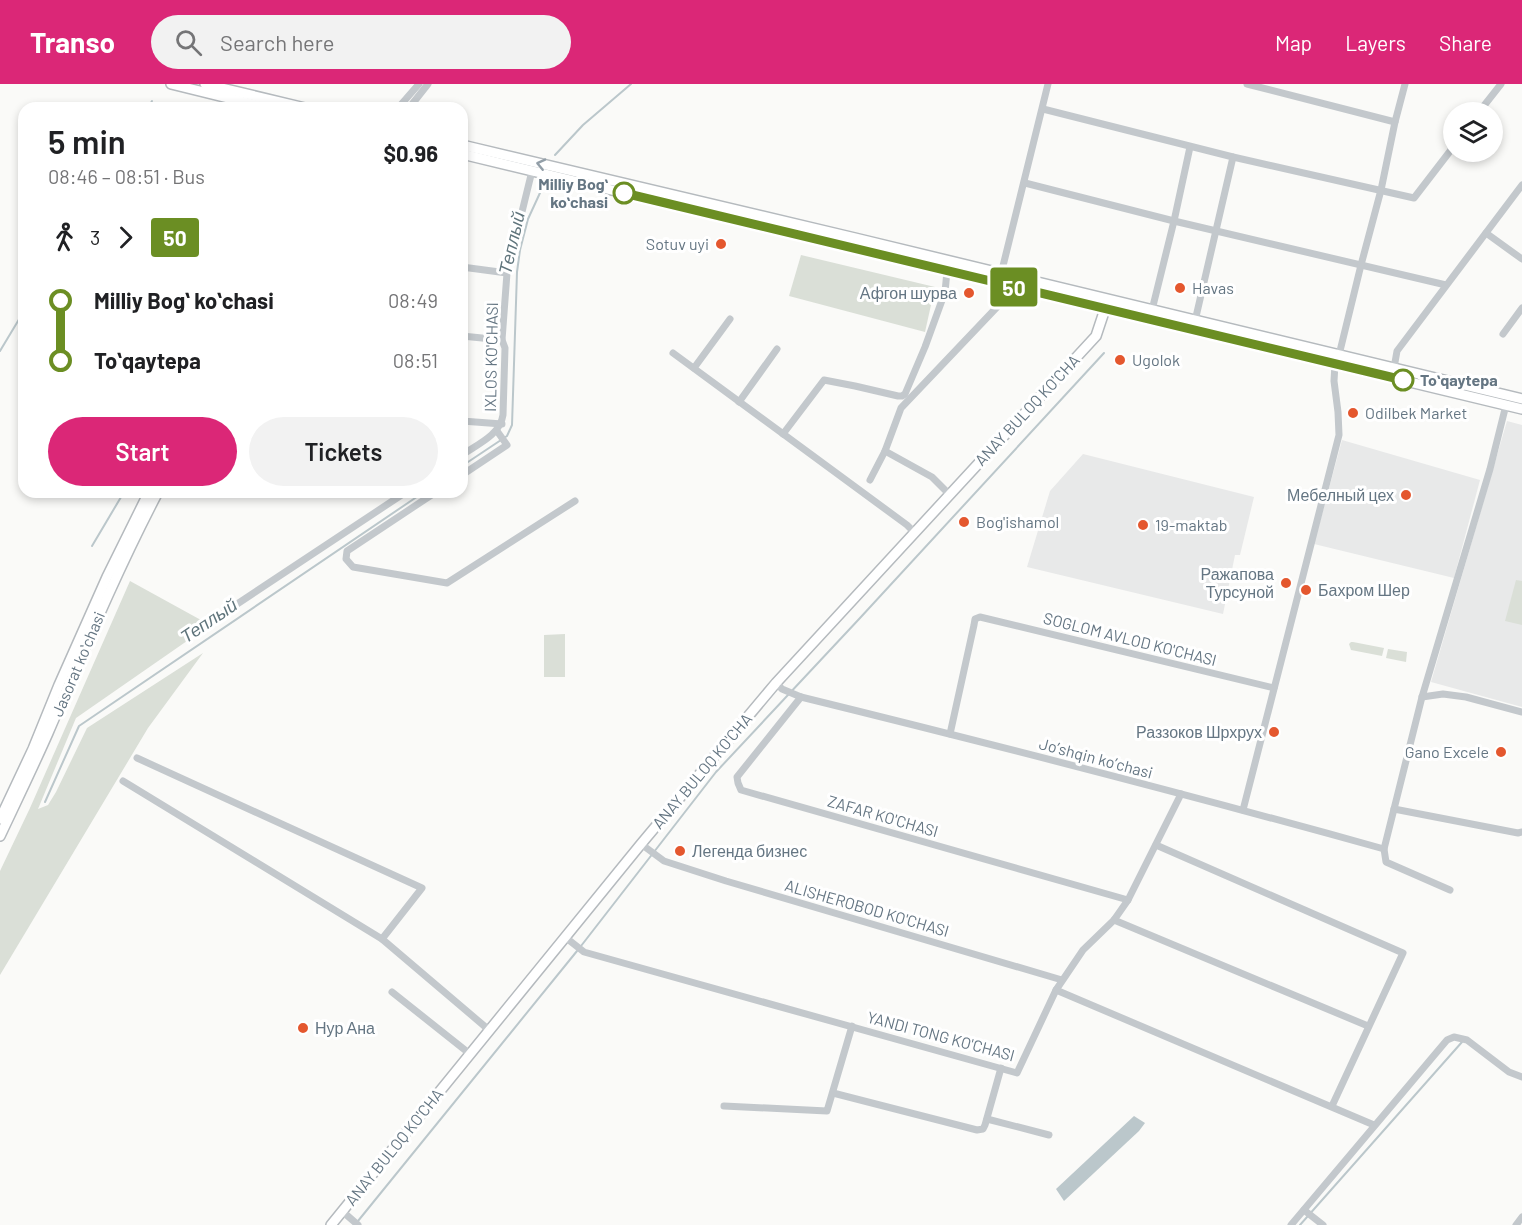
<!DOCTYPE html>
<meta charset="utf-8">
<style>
body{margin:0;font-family:Barlow,sans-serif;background:#f2f2f2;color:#202124;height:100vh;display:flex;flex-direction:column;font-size:22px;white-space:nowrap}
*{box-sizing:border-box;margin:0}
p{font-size:20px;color:#757577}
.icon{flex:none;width:33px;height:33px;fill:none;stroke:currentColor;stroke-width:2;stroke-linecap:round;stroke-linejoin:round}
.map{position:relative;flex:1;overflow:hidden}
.sheet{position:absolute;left:18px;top:18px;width:450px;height:396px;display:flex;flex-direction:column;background:#fff;border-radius:18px;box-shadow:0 3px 9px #0003}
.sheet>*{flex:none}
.badge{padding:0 12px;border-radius:4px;font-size:21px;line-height:39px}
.tools{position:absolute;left:1443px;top:18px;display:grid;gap:12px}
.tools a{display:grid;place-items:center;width:60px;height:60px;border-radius:50%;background:#fff;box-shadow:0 3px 9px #0003;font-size:30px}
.map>.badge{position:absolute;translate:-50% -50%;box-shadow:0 0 0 3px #fff}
.legs{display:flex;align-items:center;gap:9px;height:66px;padding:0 30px;font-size:20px}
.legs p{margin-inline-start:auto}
.overview{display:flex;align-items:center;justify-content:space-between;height:102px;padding:0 30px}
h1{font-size:33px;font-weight:600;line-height:45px}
.button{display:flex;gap:12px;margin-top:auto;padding:12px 30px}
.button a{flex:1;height:69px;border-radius:36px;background:#db2777;color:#fff;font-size:24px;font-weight:600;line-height:69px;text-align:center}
.button a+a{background:#f2f2f2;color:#202124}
ul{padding:0 30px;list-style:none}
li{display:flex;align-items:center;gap:21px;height:60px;font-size:22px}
li i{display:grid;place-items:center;width:9px;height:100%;margin:0 8px;background:currentColor}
li i::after{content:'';width:15px;height:15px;margin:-8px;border:4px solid;border-radius:50%;background:#fff}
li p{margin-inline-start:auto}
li:first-child i{background:linear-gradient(#0000 50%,currentColor 0)}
li:last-child i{background:linear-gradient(currentColor 50%,#0000 0)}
header{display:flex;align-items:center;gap:36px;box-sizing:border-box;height:84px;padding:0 30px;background:#db2777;color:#fff}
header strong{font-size:28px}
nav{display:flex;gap:33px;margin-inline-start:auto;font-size:21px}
.search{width:420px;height:54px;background:#f2f2f2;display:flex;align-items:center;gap:15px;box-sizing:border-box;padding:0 21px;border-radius:33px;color:#757577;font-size:22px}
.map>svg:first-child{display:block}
.built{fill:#e8e9e9}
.green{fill:#dadfd7}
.water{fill:#bbc7cb}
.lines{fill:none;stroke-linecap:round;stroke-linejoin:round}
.stream{stroke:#bbc7cb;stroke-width:2}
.major-casing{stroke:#b5babe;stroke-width:12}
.minor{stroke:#c3c8cc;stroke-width:7}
.major{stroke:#fff;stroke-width:9}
.oneway{stroke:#939fa8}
.line-1-casing{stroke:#fff;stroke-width:14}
.line-1{stroke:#6b8e23;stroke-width:9}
.stop-1-dot{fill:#fff;stroke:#6b8e23;stroke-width:3}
.poi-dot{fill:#e4572e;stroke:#fff;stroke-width:2}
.labels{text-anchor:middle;stroke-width:6;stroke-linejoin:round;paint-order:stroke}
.stop-label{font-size:16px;font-weight:bold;fill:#657683;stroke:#fff;text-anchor:end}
.poi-label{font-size:16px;fill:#657683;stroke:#fff;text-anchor:start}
.street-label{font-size:16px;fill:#657683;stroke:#fff}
.water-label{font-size:18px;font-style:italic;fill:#60757c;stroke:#fff}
</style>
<header>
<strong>Transo</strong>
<div class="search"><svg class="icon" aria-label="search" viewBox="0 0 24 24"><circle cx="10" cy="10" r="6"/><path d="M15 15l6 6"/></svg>Search here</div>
<nav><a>Map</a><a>Layers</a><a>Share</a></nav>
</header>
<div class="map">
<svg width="1522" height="1141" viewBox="0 0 1522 1141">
<rect width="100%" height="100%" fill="#fafaf8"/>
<g class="built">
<polygon points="1507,337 1522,341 1522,623 1431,598"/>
<polygon points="1342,356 1480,396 1454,494 1314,460"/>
<polygon points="1083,370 1254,413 1240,471 1235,471 1223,530 1027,483 1050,407"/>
</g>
<g class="green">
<polygon points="801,171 935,203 925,248 789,212"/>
<polygon points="1516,496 1522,497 1522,541 1505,537"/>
<polygon points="130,497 210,541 76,634 38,725 48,721 56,708 87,644 203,569 148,644 0,891 0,787 30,724"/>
<polygon points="565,550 565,593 544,593 544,551"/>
<polygon points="1351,558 1353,558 1384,564 1382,572 1351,566 1349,560"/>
<polygon points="1388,565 1407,568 1406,578 1386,574"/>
</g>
<polygon class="water" points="1134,1032 1145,1039 1139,1047 1064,1117 1056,1105"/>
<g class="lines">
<g class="stream">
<polyline points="148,24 152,17"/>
<polyline points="555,71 583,41 631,0"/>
<polyline points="0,267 24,227"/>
<polyline points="462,382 507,352 512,341 517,188 520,166 528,135 545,98"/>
<polyline points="92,462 124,408"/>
<polyline points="45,718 79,642 424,408"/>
<polyline points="581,862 716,688 860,534 1104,269"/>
<polyline points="358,1137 577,867"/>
<polyline points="1300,1141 1462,958"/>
</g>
<g class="major-casing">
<g id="major">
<polyline points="171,0 269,24"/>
<polyline points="205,0 305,24"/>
<polyline points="462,61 855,154 1522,315"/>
<polyline points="462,70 1522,325"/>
<polyline points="0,735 33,665 59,601 107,493 149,408"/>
<path d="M 0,752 C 16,718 33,683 48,649 C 83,568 117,486 158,408"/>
<polyline points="331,1141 641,760 776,599 1096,252 1108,216"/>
</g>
</g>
<g class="minor">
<polyline points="1247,0 1395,38"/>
<polyline points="398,24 419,0"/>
<polyline points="409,24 428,0"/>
<polyline points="1043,25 1233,73 1414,114 1454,62"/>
<polyline points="1479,28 1501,0"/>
<polyline points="1025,99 1174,137 1446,201"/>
<polyline points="1486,149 1522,175"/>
<polyline points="462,183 507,189"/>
<polyline points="1001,190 1048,0"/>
<polyline points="1152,226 1174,137 1190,63"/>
<polyline points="1195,237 1233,73"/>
<polyline points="1503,250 1522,224"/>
<polyline points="462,252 502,256"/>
<polyline points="673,269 907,441 914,448"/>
<polyline points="1339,271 1361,181 1381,106 1395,38 1405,0"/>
<polyline points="694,284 730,235"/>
<polyline points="1394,284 1397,267 1522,101"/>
<polyline points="739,318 777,265"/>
<polyline points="462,337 502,340"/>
<polyline points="783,350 824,296 855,302 898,312 902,312 905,310 925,263 945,208 947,187"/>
<polyline points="885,367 932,393 949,410"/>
<path d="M 462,371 C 478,360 500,351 503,331 L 505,264 L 502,256 L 507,189 L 532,87"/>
<polyline points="462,391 507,361 497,347"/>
<polyline points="870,396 885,367 901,324 998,222 1006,211 1008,201"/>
<polyline points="436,408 347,467 346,475 353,483 447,499 575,417"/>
<polyline points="213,536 406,408"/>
<path d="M 776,599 L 782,605 L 801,613 C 996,661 1190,711 1384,765"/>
<polyline points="801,613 737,693 738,699 741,706 1128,816"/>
<polyline points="1422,613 1443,610 1466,613 1522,628"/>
<polyline points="950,650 974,541 975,535 980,533 1274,604"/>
<polyline points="137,674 422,804 382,855"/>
<polyline points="123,697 382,855 489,946"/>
<polyline points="1394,725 1518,749 1522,748"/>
<polyline points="1243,726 1339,351 1338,328 1334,297 1335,280"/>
<polyline points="641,760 664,777 726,797 1062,896"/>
<polyline points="1156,761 1403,869 1332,1022"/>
<polyline points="1450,806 1386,778 1384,765 1422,613 1490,385 1506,321"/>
<polyline points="1114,836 1368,942"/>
<polyline points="565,853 584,868 1017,989 1056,906 1083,866 1114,836 1128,816 1181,710"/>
<polyline points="1056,906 1374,1041"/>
<polyline points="392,908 470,970"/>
<polyline points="833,1009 977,1046 983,1045 985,1041 1001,984"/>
<polyline points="724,1022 827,1027 852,942"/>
<polyline points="987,1035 1049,1051"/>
<polyline points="1304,1126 1323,1141"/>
<polyline points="342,1127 358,1141"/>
<polyline points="1291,1141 1447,956 1454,953 1467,956 1509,988 1522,993"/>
<polyline points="1516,1141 1522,1133"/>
</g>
<use href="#major" class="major"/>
</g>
<defs><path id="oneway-chevron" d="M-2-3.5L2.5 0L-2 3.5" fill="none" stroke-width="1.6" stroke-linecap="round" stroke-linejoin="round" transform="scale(1.5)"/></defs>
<use class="oneway" href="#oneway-chevron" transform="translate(541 80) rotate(-167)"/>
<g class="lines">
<g class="line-1-casing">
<polyline id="line-1" points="624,109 1403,296"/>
</g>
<use href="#line-1" class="line-1"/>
</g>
<g class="stop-1-dot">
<circle cx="624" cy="109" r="10"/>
<circle cx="1403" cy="296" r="10"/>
</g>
<g class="poi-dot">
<circle cx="721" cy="160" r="6"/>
<circle cx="1180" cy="204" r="6"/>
<circle cx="969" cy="209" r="6"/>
<circle cx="1120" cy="276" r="6"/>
<circle cx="1353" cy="329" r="6"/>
<circle cx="1406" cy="411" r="6"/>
<circle cx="964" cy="438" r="6"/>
<circle cx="1143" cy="441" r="6"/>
<circle cx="1286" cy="499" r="6"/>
<circle cx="1306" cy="506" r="6"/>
<circle cx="1274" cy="648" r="6"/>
<circle cx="1501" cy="668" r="6"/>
<circle cx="680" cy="767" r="6"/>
<circle cx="303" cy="944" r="6"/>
</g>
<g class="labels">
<g class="stop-label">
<text x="608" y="106">Milliy Bogʻ<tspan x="608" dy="18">koʻchasi</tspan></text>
<text x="1420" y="302" text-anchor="start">Toʻqaytepa</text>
</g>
<g class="poi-label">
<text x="709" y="166" text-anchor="end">Sotuv uyi</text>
<text x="1192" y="210">Havas</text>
<text x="957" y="215" text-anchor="end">Афгон шурва</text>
<text x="1132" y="282">Ugolok</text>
<text x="1365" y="335">Odilbek Market</text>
<text x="1394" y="417" text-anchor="end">Мебелный цех</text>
<text x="976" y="444">Bog'ishamol</text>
<text x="1155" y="447">19-maktab</text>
<text x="1274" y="496" text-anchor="end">Ражапова<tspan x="1274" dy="18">Турсуной</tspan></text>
<text x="1318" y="512">Бахром Шер</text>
<text x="1262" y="654" text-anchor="end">Раззоков Шрхрух</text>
<text x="1489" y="674" text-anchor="end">Gano Excele</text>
<text x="692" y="773">Легенда бизнес</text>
<text x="315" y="950">Нур Ана</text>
</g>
<g class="street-label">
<text transform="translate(491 273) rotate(-89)" y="6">IXLOS KO'CHASI</text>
<text transform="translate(1027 326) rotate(-47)" y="6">ANAY BULOQ KO'CHA</text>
<text transform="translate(1130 555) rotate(14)" y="6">SOGLOM AVLOD KO'CHASI</text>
<text transform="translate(78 580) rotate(-67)" y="6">Jasorat koʻchasi</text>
<text transform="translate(1096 674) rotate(15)" y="6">Joʼshqin koʼchasi</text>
<text transform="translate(702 687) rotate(-50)" y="6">ANAY BULOQ KO'CHA</text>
<text transform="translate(883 732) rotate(16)" y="6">ZAFAR KO'CHASI</text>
<text transform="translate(867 824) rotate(16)" y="6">ALISHEROBOD KO'CHASI</text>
<text transform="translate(941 952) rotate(15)" y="6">YANDI TONG KO'CHASI</text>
<text transform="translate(394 1063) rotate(-51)" y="6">ANAY BULOQ KO'CHA</text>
</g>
<g class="water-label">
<text transform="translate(512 159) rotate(-77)" y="6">Теплый</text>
<text transform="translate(209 537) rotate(-34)" y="6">Теплый</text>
</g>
</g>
</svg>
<div class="tools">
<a><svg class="icon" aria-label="layers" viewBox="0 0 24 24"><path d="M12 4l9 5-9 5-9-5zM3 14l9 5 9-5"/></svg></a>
</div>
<b class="badge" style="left:1014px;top:203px;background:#6b8e23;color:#fff">50</b>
<section class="sheet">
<div class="overview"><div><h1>5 min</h1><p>08:46 – 08:51 · Bus</p></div><b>$0.96</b></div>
<div class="legs"><svg class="icon" aria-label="walk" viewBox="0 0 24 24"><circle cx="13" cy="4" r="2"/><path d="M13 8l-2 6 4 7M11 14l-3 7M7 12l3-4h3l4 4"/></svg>3<svg class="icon" aria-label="forward" viewBox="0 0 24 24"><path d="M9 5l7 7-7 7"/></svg><b class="badge" style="background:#6b8e23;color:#fff">50</b></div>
<ul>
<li><i style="color:#6b8e23"></i><b>Milliy Bogʻ koʻchasi</b><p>08:49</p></li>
<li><i style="color:#6b8e23"></i><b>Toʻqaytepa</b><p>08:51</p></li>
</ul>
<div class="button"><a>Start</a><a>Tickets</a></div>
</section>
</div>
